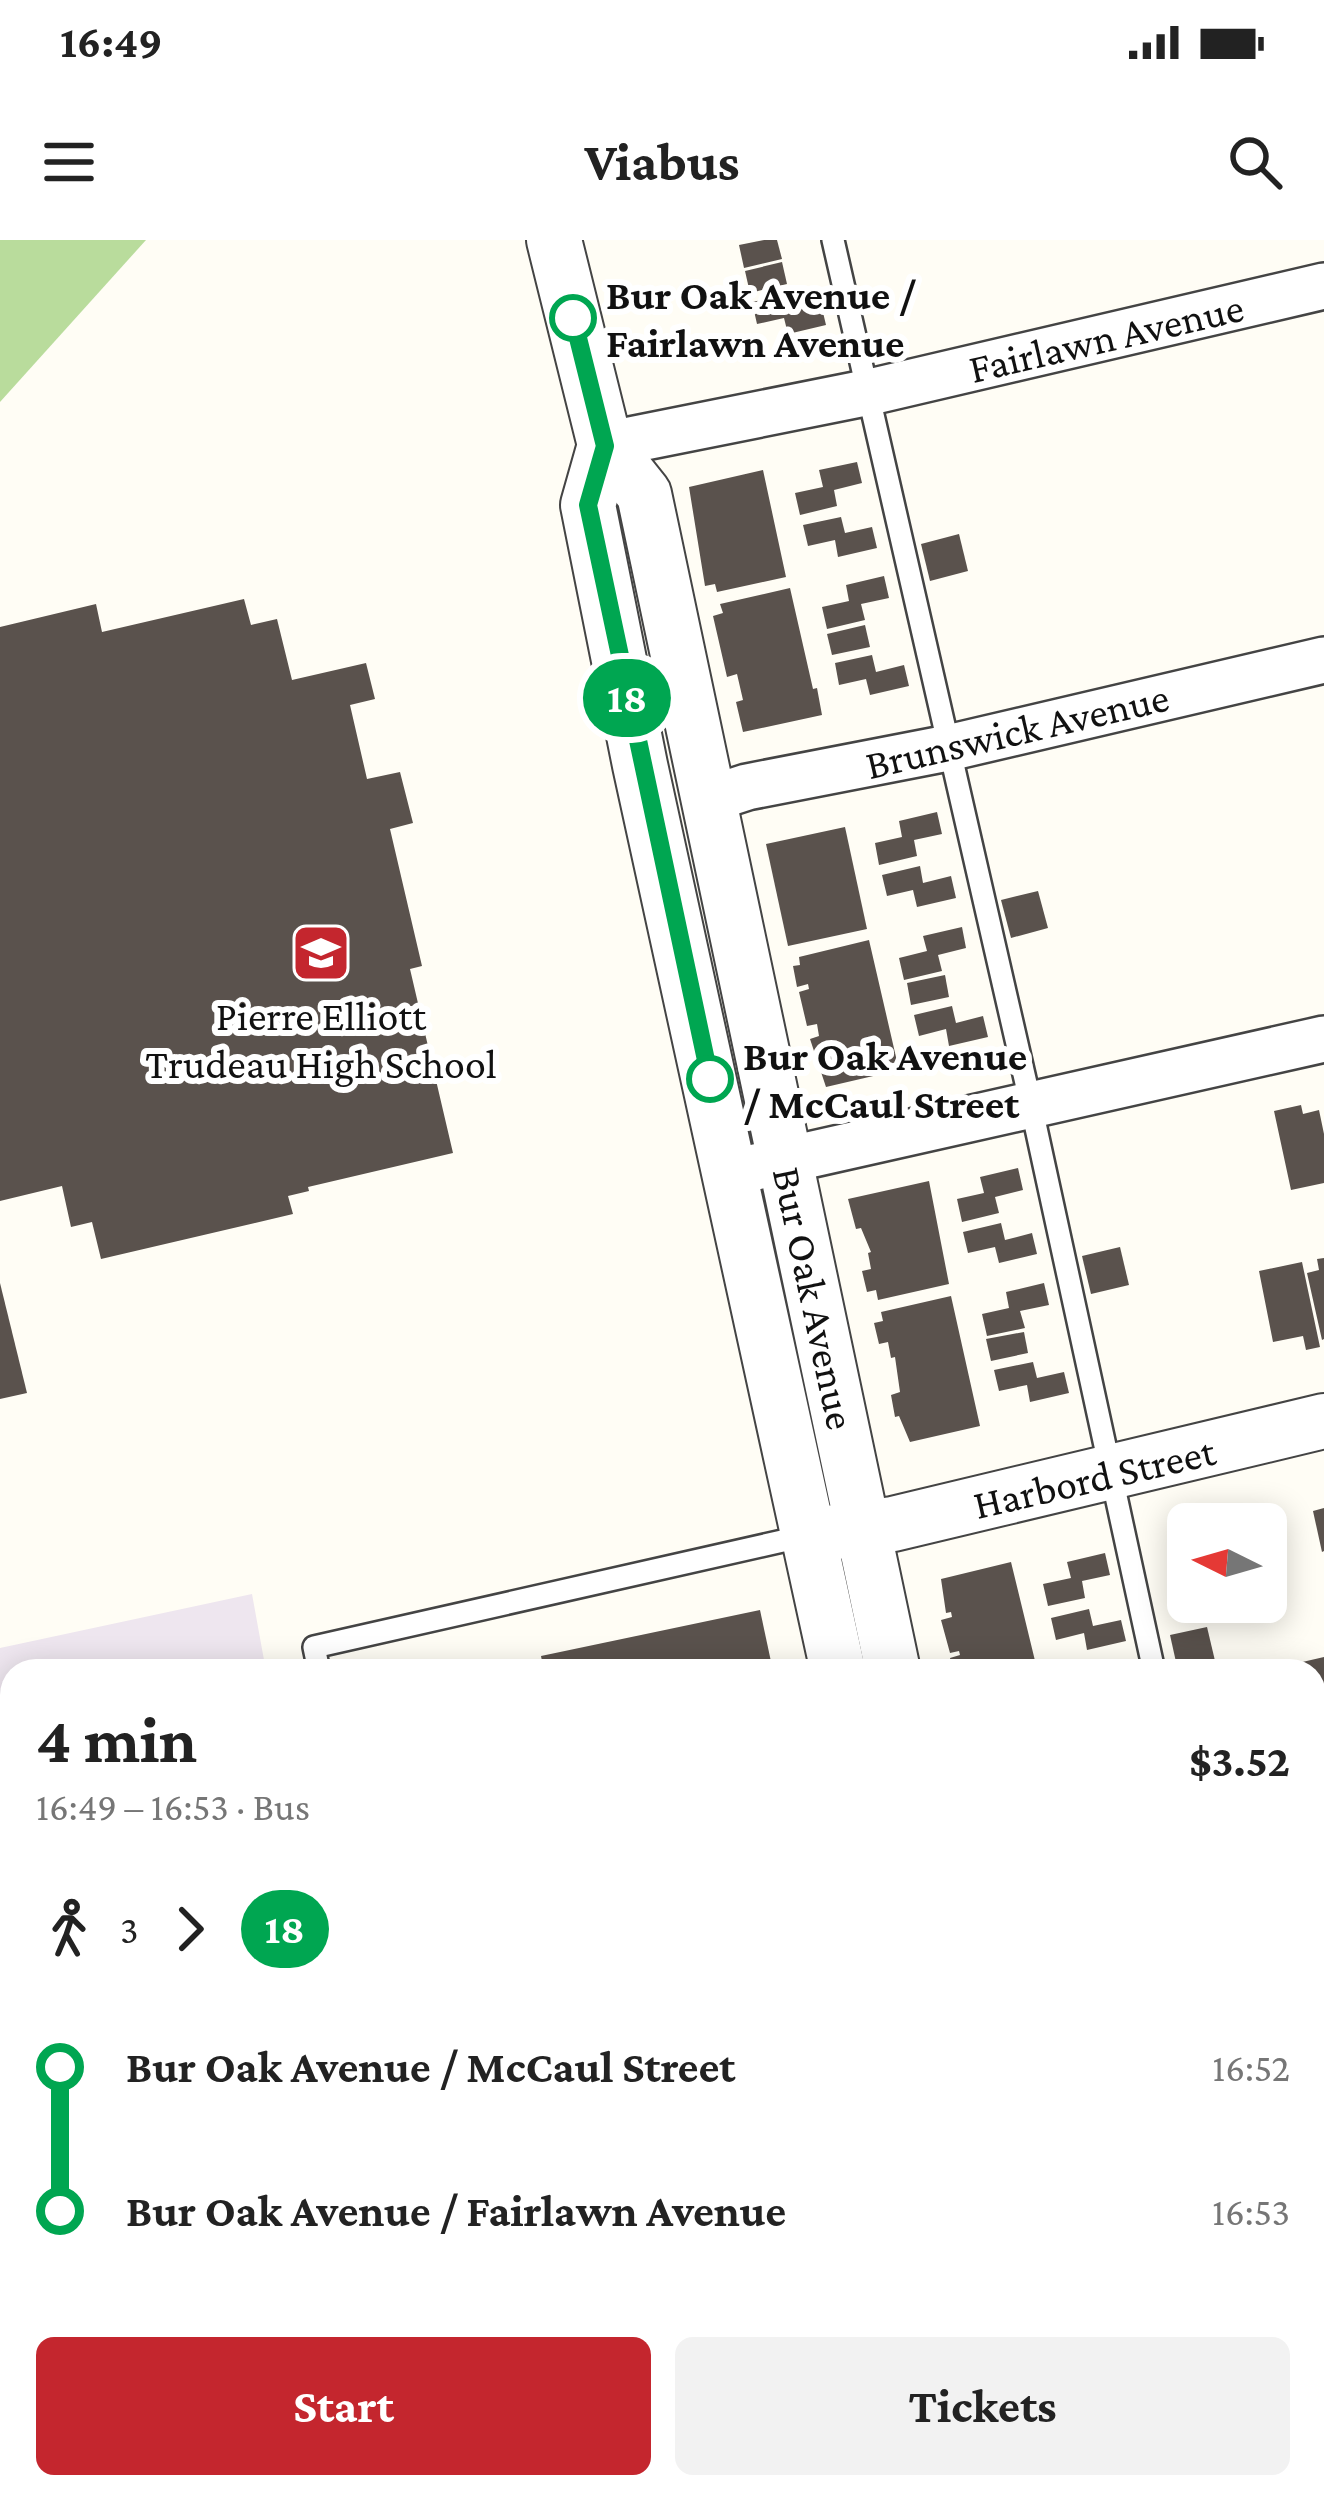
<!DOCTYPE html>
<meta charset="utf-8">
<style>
body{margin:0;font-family:"Crimson Pro",serif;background:#f2f2f2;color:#222;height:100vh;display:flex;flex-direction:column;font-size:45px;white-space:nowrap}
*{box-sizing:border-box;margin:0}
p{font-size:39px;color:#767676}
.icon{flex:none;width:66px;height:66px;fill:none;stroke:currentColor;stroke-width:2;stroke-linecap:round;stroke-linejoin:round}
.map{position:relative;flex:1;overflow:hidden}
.details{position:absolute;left:0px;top:1419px;width:1326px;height:840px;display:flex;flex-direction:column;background:#fff;border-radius:36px 36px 0 0;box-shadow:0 6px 30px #0003}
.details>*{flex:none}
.badge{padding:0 24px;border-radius:39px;font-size:42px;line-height:78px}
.needle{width:78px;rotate:275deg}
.tools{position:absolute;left:1167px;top:1263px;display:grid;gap:24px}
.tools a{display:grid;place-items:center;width:120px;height:120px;border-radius:18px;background:#fff;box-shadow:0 6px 30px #0003;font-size:60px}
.map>.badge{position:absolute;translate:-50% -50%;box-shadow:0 0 0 6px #fff}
.legs{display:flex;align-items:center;gap:18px;height:132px;padding:0 36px;font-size:39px}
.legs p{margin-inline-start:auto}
.summary{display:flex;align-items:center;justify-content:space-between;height:204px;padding:0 36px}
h1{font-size:66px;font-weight:700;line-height:90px}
.cta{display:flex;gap:24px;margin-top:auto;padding:24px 36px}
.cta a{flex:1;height:138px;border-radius:18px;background:#c4262e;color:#fff;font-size:48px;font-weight:700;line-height:138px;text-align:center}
.cta a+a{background:#f2f2f2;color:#222}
ul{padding:0 36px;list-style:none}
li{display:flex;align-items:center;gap:42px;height:144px;font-size:45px}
li i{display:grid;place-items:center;width:18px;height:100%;margin:0 15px;background:currentColor}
li i::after{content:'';width:30px;height:30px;margin:-15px;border:9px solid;border-radius:50%;background:#fff}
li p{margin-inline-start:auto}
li:first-child i{background:linear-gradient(#0000 50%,currentColor 0)}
li:last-child i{background:linear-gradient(currentColor 50%,#0000 0)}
.status{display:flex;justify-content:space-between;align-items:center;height:84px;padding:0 60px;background:#fff;direction:ltr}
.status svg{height:33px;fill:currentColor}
header{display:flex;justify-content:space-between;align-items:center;height:156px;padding:0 36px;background:#fff;font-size:54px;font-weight:700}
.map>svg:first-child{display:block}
.industrial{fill:#eee6ef}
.forest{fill:#b9dc9c}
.building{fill:#5a524d}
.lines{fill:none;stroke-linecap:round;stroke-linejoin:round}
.service-casing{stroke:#444;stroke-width:26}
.minor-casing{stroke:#444;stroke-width:50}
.tertiary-casing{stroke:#444;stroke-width:58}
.primary-casing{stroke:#222;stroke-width:70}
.service{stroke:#fff;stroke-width:21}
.minor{stroke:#fff;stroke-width:45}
.tertiary{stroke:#fff;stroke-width:54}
.primary{stroke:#f9d66b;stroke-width:66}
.line-1-casing{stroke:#fff;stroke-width:27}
.line-1{stroke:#00a651;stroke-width:18}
.stop-1-dot{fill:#fff;stroke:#00a651;stroke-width:6}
.labels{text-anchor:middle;stroke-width:12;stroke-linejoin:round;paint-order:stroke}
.stop-label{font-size:42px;font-weight:bold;fill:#111;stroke:#fff;text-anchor:start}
.street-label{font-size:42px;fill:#111;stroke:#fff}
.poi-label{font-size:42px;fill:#111;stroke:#fff}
</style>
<div class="status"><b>16:49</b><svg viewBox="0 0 49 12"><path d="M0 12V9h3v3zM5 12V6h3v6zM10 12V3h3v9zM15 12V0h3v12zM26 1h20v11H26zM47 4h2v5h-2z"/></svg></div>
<header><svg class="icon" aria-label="menu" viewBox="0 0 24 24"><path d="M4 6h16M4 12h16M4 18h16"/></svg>Viabus<svg class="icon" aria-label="search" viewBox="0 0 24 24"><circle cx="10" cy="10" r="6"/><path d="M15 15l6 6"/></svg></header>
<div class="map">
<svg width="1324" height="2259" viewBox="0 0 1324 2259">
<rect width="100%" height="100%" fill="#fffdf5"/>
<polygon class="industrial" points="252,1354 266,1431 12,1431 12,2247 411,2247 413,2259 0,2259 0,1408"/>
<polygon class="forest" points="0,0 146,0 0,162"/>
<g class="building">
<polygon points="764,0 777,0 782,19 744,28 739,5"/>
<polygon points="782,22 787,44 750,53 745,31"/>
<polygon points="790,54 794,70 821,64 826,85 788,94 784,78 757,84 752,62"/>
<polygon points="857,222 862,243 834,250 837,266 800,275 795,253 823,247 819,230"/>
<polygon points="763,230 786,337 717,352 715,344 705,346 689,247"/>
<polygon points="841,277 845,293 872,287 877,308 838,317 835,300 808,306 803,285"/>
<polygon points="959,294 968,331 930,341 921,304"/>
<polygon points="884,336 889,358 861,364 865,380 827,389 822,367 849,361 846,345"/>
<polygon points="790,348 813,449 817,448 822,475 743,492 736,462 743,460 737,434 727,437 713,376 723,373 720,364"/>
<polygon points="244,359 251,385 277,379 292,440 366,423 375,459 350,465 367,539 400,532 413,583 390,589 422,726 410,729 453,913 308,947 309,951 288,956 293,974 101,1019 92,982 71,987 62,946 0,961 0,387 96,364 102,392"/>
<polygon points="865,385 870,407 832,415 827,394"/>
<polygon points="872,415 876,432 904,425 909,446 870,455 866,439 839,445 835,423"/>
<polygon points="937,572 942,594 914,600 917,616 879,625 875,603 902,597 899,581"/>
<polygon points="845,587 867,689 788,706 766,604"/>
<polygon points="920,626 923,643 951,636 956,658 917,667 913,650 887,656 882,635"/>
<polygon points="1038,651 1048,688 1011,698 1001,660"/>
<polygon points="962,687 966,708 938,715 942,731 904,740 899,718 927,711 923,696"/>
<polygon points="869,700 899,830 826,847 810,799 819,796 817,784 807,786 799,752 809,749 808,744 797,747 793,726 800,725 799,717"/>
<polygon points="945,735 949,757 911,765 907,743"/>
<polygon points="952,766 956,783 983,776 988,797 949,806 946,789 919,796 914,775"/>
<polygon points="1301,865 1303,874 1319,870 1324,894 1324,943 1291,950 1274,871"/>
<polygon points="1018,928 1023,950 995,957 999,973 962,982 957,959 984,953 980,937"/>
<polygon points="929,941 949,1044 878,1060 876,1050 867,1052 862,1031 871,1029 868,1013 871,1012 861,988 856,989 848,959"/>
<polygon points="1001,983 1005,1000 1032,993 1037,1014 999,1023 995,1007 968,1013 963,992"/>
<polygon points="1120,1007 1129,1045 1091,1054 1082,1016"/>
<polygon points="1324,1018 1324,1099 1322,1100 1307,1033 1319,1030 1317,1019"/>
<polygon points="1302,1022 1320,1107 1306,1110 1303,1096 1273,1102 1259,1031"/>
<polygon points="0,1043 27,1153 0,1159"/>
<polygon points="1044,1043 1049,1065 1020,1071 1025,1088 987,1096 982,1074 1009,1068 1006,1052"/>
<polygon points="951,1056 980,1186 910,1202 899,1176 895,1177 891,1155 900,1152 895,1117 891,1118 888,1102 879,1104 874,1083 883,1081 881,1072"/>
<polygon points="1024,1092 1028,1113 991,1121 986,1099"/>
<polygon points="1033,1122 1037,1138 1064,1132 1069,1153 1030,1162 1027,1145 999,1151 994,1130"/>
<polygon points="1324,1268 1324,1311 1322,1312 1313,1271"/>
<polygon points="1105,1313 1110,1335 1082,1341 1085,1358 1048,1366 1043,1344 1071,1338 1067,1322"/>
<polygon points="1011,1322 1037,1429 953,1431 950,1418 960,1415 959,1411 950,1413 941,1380 952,1377 951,1372 946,1373 941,1339"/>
<polygon points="1089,1369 1093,1386 1121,1380 1126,1401 1087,1410 1084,1393 1056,1400 1051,1378"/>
<polygon points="760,1370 773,1431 544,1431 541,1416"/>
<polygon points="1207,1387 1216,1425 1178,1431 1170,1395"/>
<polygon points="1324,1417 1324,1492 1314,1494 1314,1431 1272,1429"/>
<polygon points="0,1709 12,1755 12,1806 0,1809"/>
<polygon points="1324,1817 1324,1839 1314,1842 1314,1819"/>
<polygon points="1324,1850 1324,1872 1314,1874 1314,1852"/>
<polygon points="1324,1994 1324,2033 1314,2034 1314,1995"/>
<polygon points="1324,2049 1324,2071 1314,2071 1314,2050"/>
<polygon points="528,2247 565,2247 565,2249 530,2257"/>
</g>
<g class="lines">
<g class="service-casing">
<g id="service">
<polyline points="833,0 1031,865 1154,1431"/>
<polyline points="319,1431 314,1407 809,1295"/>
<polyline points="1314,2107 1324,2107"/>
</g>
</g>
<g class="minor-casing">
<g id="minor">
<polyline points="605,205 870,152 1324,46"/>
<polyline points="710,559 747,547 948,508 1324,420"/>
<polyline points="751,928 1324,799"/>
<polyline points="1314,1579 1324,1578"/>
</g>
</g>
<g class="tertiary-casing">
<g id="tertiary">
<polyline points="554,0 605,205 644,254 893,1431"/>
<polyline points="605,205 588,265 640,525 838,1431"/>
<polyline points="829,1293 893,1284 1324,1181"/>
<polyline points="993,2247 995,2259"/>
<polyline points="1048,2247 1050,2259"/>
</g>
</g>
<g class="primary-casing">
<polyline id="primary" points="1269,2259 1274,2259"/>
</g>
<use href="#service" class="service"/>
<use href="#minor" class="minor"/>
<use href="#tertiary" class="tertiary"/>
<use href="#primary" class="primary"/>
</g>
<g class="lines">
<g class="line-1-casing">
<polyline id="line-1" points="573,78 605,206 588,265 710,839"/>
</g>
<use href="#line-1" class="line-1"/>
</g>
<defs>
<g id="school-square" transform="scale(3)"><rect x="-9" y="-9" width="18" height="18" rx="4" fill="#c4262e" stroke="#fff"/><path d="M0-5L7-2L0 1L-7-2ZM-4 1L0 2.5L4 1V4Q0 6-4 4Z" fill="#fff"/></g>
</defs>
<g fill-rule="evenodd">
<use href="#school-square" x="321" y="713"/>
</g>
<g class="stop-1-dot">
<circle cx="573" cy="78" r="21"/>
<circle cx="710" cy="839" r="21"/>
</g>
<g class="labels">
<g class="stop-label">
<text x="606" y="69">Bur Oak Avenue /<tspan x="606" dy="48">Fairlawn Avenue</tspan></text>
<text x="743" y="830">Bur Oak Avenue<tspan x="743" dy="48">/ McCaul Street</tspan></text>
</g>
<g class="street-label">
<text transform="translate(1106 97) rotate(-13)" y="15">Fairlawn Avenue</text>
<text transform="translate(1017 490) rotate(-13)" y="15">Brunswick Avenue</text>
<text transform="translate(815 1058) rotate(78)" y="15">Bur Oak Avenue</text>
<text transform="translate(1094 1237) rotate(-13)" y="15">Harbord Street</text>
</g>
<g class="poi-label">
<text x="321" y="790">Pierre Elliott<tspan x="321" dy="48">Trudeau High School</tspan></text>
</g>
</g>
</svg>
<div class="tools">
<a><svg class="needle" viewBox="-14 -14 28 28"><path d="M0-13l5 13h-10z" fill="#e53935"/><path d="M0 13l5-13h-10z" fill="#767676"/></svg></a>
</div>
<b class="badge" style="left:627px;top:458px;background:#00a651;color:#fff">18</b>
<section class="details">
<div class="summary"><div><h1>4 min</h1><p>16:49 – 16:53 · Bus</p></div><b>$3.52</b></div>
<div class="legs"><svg class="icon" aria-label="walk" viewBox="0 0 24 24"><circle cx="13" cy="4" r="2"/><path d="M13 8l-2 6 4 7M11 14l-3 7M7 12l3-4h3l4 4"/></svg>3<svg class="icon" aria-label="forward" viewBox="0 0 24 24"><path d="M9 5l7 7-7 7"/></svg><b class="badge" style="background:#00a651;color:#fff">18</b></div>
<ul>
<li><i style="color:#00a651"></i><b>Bur Oak Avenue / McCaul Street</b><p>16:52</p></li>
<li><i style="color:#00a651"></i><b>Bur Oak Avenue / Fairlawn Avenue</b><p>16:53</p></li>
</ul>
<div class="cta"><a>Start</a><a>Tickets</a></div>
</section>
</div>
